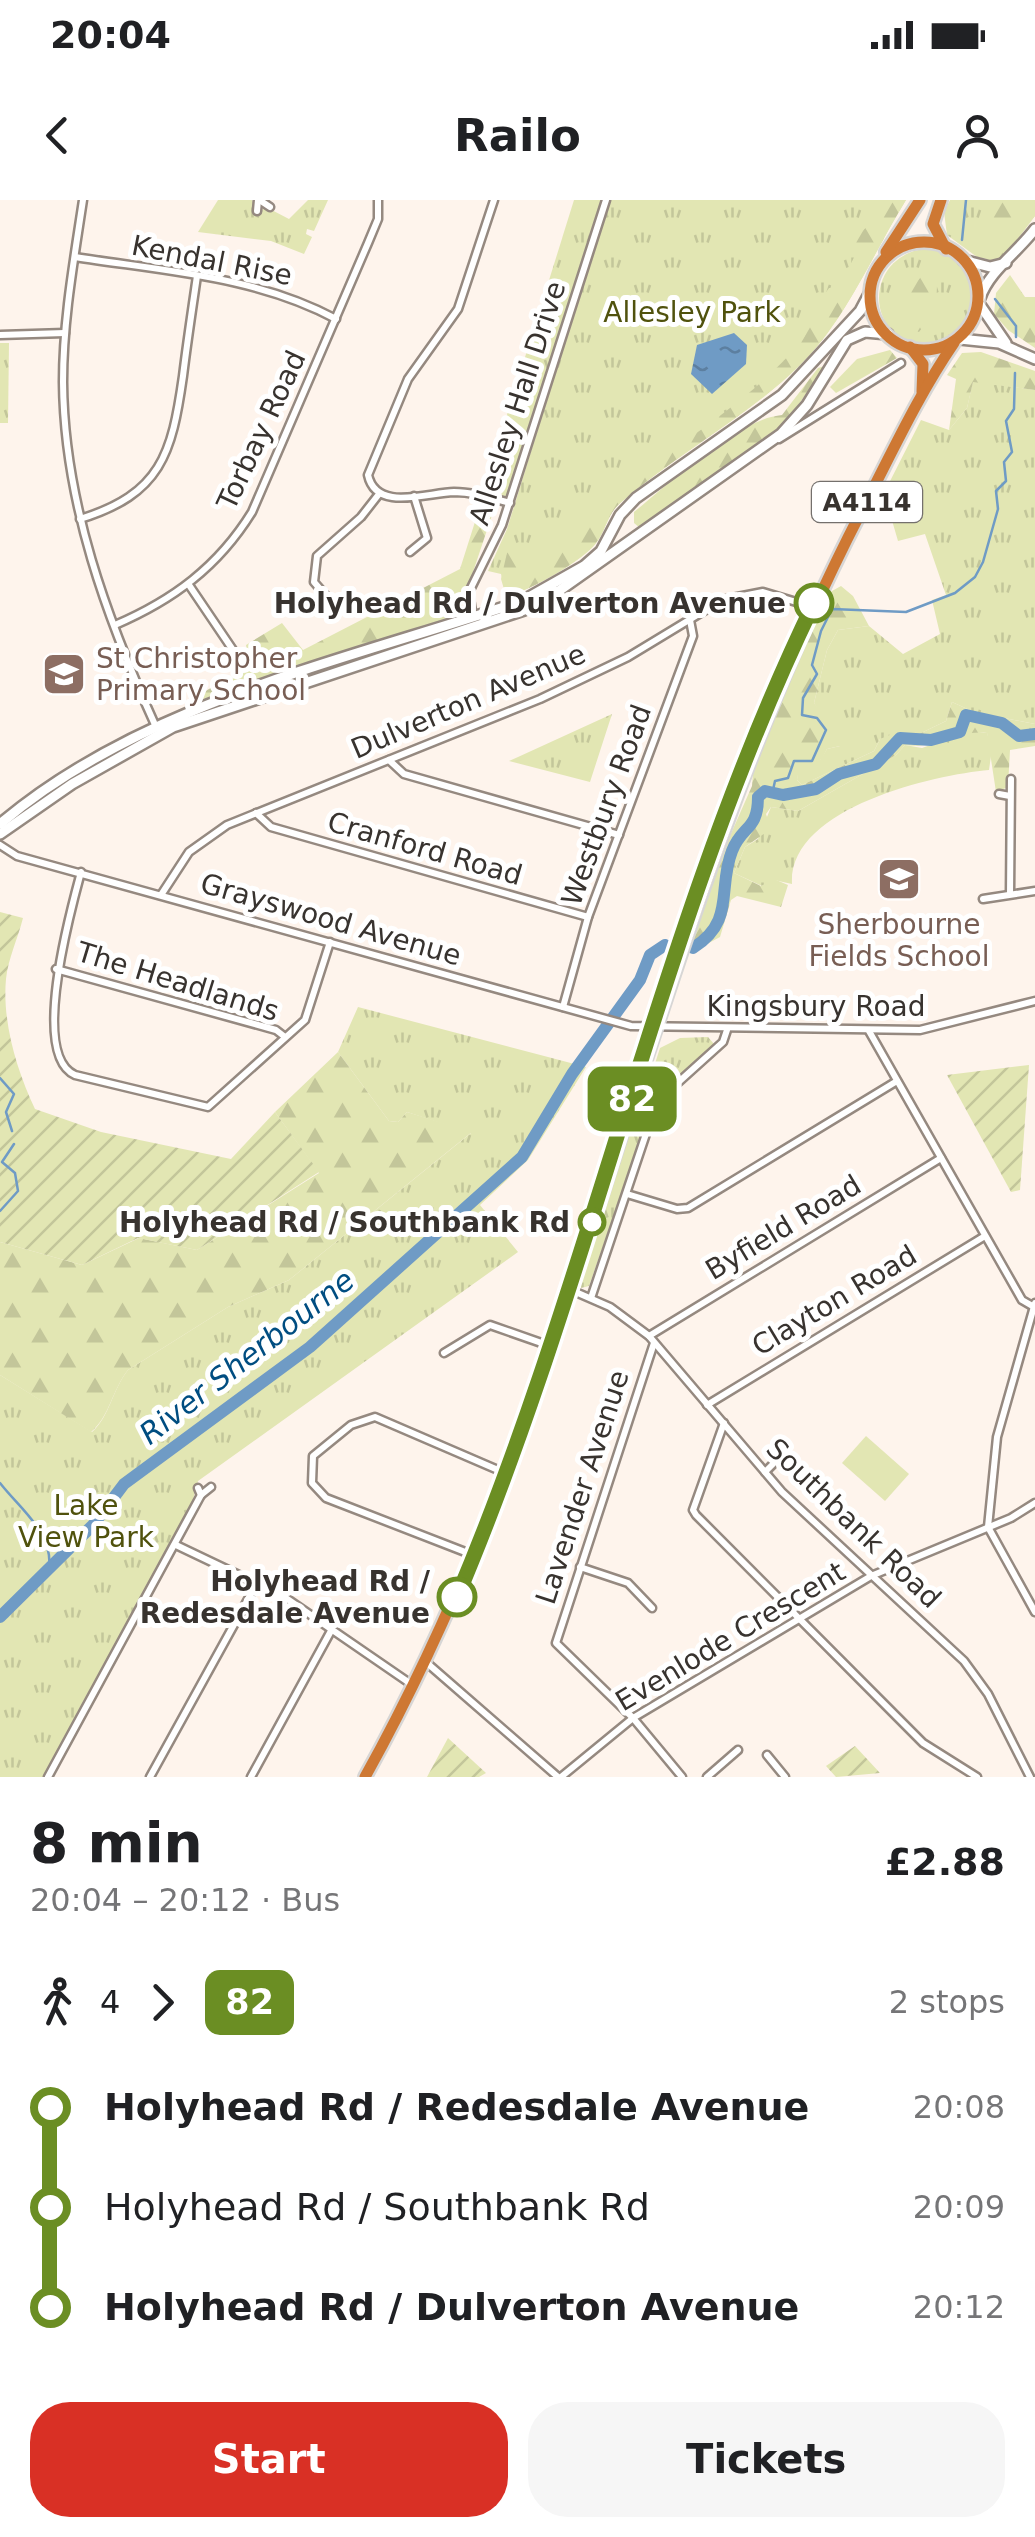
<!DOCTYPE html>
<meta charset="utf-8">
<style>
body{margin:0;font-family:"DejaVu Sans",sans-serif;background:#f6f6f6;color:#202124;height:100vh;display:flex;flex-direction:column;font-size:38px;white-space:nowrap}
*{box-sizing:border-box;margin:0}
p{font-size:32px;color:#757577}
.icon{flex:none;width:55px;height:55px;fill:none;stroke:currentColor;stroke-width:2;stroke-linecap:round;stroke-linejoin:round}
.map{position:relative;height:1577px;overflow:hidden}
.side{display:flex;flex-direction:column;background:#fff;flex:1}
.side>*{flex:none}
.badge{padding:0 20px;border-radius:15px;font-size:35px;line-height:65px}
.map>.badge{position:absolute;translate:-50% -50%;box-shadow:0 0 0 5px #fff}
.legs{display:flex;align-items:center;gap:15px;height:110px;padding:0 30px;font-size:32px}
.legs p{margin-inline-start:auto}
.summary{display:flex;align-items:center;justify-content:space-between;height:170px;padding:0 30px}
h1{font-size:55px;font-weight:700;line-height:75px}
.action{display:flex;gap:20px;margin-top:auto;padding:20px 30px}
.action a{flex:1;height:115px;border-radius:40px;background:#d93025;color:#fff;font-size:40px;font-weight:700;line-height:115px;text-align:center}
.action a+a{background:#f6f6f6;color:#202124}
ul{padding:0 30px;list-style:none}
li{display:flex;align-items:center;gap:35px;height:100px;font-size:38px}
li i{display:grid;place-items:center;width:15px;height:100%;margin:0 12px;background:currentColor}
li i::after{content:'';width:25px;height:25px;margin:-12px;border:8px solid;border-radius:50%;background:#fff}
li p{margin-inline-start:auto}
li:first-child i{background:linear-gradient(#0000 50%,currentColor 0)}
li:last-child i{background:linear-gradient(currentColor 50%,#0000 0)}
.status{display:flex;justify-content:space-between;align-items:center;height:70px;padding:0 50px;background:#fff;direction:ltr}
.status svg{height:28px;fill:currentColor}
header{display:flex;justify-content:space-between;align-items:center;height:130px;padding:0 30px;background:#fff;font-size:45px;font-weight:700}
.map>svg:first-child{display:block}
.grass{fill:url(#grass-tufts)}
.forest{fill:url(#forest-firs)}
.garden{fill:url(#garden-furrows)}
.pitch{fill:#e2e6b3}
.water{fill:url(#water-ripples)}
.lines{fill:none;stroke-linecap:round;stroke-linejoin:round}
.stream{stroke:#6f9bc5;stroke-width:2.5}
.river{stroke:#6f9bc5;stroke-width:12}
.street-casing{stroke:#958980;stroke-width:11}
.secondary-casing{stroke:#958980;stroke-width:14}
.highway-casing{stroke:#d7d6d5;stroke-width:16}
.street{stroke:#fff;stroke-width:6}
.secondary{stroke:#fff;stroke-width:9}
.highway{stroke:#ce7833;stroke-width:11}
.line-1-casing{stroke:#fff;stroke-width:22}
.line-1{stroke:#6b8e23;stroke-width:15}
.stop-1-dot{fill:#fff;stroke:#6b8e23;stroke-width:5}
.labels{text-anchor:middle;stroke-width:10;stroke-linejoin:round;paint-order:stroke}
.shield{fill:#fff;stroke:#74706d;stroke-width:2.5}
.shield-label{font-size:25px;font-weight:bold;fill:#38332f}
.street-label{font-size:28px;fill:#38332f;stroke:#fff}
.park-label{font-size:28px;fill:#50520d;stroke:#fff}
.stop-label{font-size:28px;font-weight:bold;fill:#38332f;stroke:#fff;text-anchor:end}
.education-label{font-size:28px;fill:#785e54;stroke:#fff;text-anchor:start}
.water-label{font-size:30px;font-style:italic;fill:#004d81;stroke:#fff}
</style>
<div class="status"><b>20:04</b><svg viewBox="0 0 49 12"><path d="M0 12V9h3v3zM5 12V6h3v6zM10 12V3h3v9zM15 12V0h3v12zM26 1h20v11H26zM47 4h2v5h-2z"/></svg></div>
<header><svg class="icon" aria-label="back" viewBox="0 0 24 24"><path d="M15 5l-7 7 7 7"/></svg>Railo<svg class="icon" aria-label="person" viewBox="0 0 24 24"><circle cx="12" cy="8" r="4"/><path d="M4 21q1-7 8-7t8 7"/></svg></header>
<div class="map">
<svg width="1035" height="1577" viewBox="0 0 1035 1577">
<defs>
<pattern id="grass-tufts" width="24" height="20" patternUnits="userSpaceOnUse" patternTransform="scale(2.5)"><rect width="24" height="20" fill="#e2e6b3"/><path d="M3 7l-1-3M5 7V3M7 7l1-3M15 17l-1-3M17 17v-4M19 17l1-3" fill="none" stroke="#c3c69a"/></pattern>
<pattern id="forest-firs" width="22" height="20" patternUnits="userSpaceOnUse" patternTransform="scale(2.5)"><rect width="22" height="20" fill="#e2e6b3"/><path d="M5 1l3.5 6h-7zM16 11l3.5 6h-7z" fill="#c3c69a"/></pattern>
<pattern id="garden-furrows" width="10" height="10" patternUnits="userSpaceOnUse" patternTransform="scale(2.5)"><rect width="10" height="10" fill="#e2e6b3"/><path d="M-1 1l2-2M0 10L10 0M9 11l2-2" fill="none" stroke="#c3c69a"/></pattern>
<pattern id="water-ripples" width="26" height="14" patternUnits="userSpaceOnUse" patternTransform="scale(2.5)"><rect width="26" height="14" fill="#6f9bc5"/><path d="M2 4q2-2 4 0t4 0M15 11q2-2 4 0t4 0" fill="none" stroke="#5c7fa0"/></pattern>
</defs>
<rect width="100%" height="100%" fill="#fef4ec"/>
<g class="grass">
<polygon points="218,0 252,0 258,13 266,7 289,19 308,0 328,0 314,31 307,29 306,34 312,37 304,54 271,41 198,32"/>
<polygon points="574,0 601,0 506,298 483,292"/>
<path d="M 609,0 L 906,0 C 872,55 846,120 800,165 C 745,219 676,254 619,304 C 607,315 606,330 596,343 C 584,360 526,393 506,396 L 501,374 L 488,371 L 507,329 Z"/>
<polygon points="950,0 1035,0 1035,16 996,61 977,57 947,35 944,12"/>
<circle cx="928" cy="98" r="49"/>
<polygon points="0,143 9,143 8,223 0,223"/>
<polygon points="973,181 1035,190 1035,524 974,512 952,502 946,521 917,535 880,539 874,551 802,585 797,580 798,568 821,559 827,549 840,546 814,503 827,450 838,430 869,426 903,454 940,434 932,400 946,395 925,334 898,341 884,293 921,220 949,230 967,208"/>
<polygon points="612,514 590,582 509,561 518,557"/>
<path d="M 970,531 L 987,533 L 992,549 L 989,570 C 933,575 788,608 792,684 L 774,680 L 762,686 L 734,673 L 745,647 L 758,639 L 771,607 L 798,611 L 896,555 L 905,545 L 922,548 Z"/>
<path d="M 358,807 L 586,867 L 528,960 L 480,1005 L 518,1052 L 198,1281 L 191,1307 L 43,1577 L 0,1577 L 0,1175 L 92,1232 C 110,1216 112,1190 128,1170 L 228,1107 L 289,1080 L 471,933 L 407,912 L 398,922 L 389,921 L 338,852 Z"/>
<polygon points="708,837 714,844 667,888 649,914 589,1086 581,1088 578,1082 634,911 641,907 660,848 680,838"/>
</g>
<g class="forest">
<path d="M 891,0 L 906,0 C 872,55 846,120 800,165 C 745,219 676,254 619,304 C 607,315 606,330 596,343 C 584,360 526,393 506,396 L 501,379 L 509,344 L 554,351 L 604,304 L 603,299 C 669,250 747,205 800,143 C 810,131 816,105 829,88 L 838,88 L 858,50 L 854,44 C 864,24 880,19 891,0 Z"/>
<polygon points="993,0 1035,0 1035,16 1003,59 987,61 984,40"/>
<path d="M 930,60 L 938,62 L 936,109 L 919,132 L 909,128 C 888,93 908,96 923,74 C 926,69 926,64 930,60 Z"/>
<polygon points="1010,75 1025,97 1035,97 1035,148 1008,130 994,114 996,93"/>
<polygon points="890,150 897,158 836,193 830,187 857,159"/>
<polygon points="981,152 1035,171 1035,190 973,182 967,208 949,230 956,179 947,175 962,153"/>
<path d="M 825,166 L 786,223 L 640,328 L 634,323 L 634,312 C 670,283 737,219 782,215 L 818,168 Z"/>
<polygon points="481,303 494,309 459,414 371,448 199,503 194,498 249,465 246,445 282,423 303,450 460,369"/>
<path d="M 841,386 L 853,396 L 869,426 L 838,430 L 827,450 L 814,503 L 828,520 L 840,521 L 848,537 L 840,546 L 827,549 L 822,559 L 799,569 L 797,580 L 802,585 L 874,551 L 880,539 L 902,530 L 917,535 L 946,521 L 952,502 L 974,512 L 1035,524 L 1035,546 L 1010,550 L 1008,587 L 996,592 L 987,533 C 957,529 934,550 905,545 L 896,555 L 798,611 L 771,607 L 766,614 L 771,629 L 745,647 L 734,673 L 761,686 L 774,679 L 788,685 L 781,707 L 737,696 L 731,700 L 720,737 L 696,750 L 693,739 L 714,672 L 752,586 L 754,560 L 812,426 L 832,391 Z"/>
<path d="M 338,852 L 389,921 L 398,922 L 407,912 L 472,932 L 289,1080 L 228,1107 L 128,1170 C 112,1190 110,1216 91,1232 L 0,1175 L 0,1042 L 82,1065 L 139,1038 L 197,1050 L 319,973 L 275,912 Z"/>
</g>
<g class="garden">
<path d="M 0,712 L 23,718 C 18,738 8,759 6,779 C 2,822 17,871 35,909 L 101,932 L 231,959 L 275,912 L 319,972 L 197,1050 L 138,1038 L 82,1065 L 0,1042 Z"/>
<polygon points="1029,865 1020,990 1011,992 947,875"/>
<polygon points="448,1538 486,1573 479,1577 427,1577"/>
<polygon points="855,1546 880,1573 836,1577 826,1566"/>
</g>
<polygon class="pitch" points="866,1236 909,1274 885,1301 842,1263"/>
<polygon class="water" points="734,133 747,145 746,164 712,194 691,174 697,145"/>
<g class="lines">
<g class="stream">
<polyline points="962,40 966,0"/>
<polyline points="995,99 1016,126 1016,137"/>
<polyline points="773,590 775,581 788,578 794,561 812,561 826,530 817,518 802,515 803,498 817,474 812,465 821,431 832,409 906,412 955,393 975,377 983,362 998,309 996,291 1006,281 1004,262 1012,252 1006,221 1014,209 1015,173"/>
<polyline points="0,878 14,894 6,912 12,931"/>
<polyline points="0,1011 18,991 15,973 2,962 14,944"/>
<path d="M 0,1283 C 21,1310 54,1333 49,1370"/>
</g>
<g class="river">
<path d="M 693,748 C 736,721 717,689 732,651 C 742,625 758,631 758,597 L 765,591 L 783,595 L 816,589 L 839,574 L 876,564 L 900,538 L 931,540 L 960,532 L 966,515 L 1002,523 L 1019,536 L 1035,534"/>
<polyline points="0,1417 93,1325 124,1284 310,1147 522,957 572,874 640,780 650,755 665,745"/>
</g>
<g class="street-casing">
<g id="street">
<path d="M 83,0 C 74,60 63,121 63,182 C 64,303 107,419 156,527"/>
<path d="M 494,0 L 458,109 L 408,179 L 368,275 C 376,312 426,293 454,292 C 473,292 491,298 510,303"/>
<polyline points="261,1 270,7"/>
<polyline points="257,11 258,0"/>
<path d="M 75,57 C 164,71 256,76 336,119"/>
<polyline points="0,135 65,133"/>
<polyline points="779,239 901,163"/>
<path d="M 80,319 C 161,294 172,254 183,176 C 187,143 192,110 197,76"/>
<polyline points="410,352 427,338 414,296"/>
<polyline points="189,385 235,453"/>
<polyline points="328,398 314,382 317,356 361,317 379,294"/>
<polyline points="473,417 469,392 502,325 606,0"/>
<path d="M 115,425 C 173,400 218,367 252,312 L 368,43 L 378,19 L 378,0"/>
<polyline points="389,560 404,574 619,635"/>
<polyline points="999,594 1010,596"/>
<polyline points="256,613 271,627 588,717"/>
<polyline points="0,645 17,656 631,826 920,830 1035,801"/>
<path d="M 81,672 C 71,709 30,855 75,875 L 208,907 L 305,820 L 330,742"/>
<polyline points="1010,694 1011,579"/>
<polyline points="161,695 189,652 227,625 540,499 628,457 722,400 763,392 813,407"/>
<polyline points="983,699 1035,691"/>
<polyline points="56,769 276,830 285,837"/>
<polyline points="563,807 588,717 693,436 690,420"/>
<polyline points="869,831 1022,1100 1034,1107"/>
<polyline points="627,994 677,1009 688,1008 897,881"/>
<polyline points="571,1090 610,1107 649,1136 782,1292 964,1461 988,1494 1030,1577"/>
<polyline points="591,1098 651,919 672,888 723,842 727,830"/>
<polyline points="1035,1103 997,1237 988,1327 1035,1412"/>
<polyline points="649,1136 941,958"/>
<polyline points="654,1143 556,1443 633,1518 682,1577"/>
<polyline points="444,1153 490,1125 550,1146"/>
<polyline points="707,1205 985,1036"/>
<polyline points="724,1223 693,1310 696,1315 923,1543 977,1577"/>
<polyline points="765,1272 776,1261"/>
<polyline points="198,1288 201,1295 211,1287"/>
<polyline points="176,1345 283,1396 411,1484"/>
<polyline points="473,1355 326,1298 312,1283 313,1256 351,1225 375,1217 505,1273"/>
<polyline points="580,1367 628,1383 652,1408"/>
<polyline points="427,1463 558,1577"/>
<polyline points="767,1555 785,1577"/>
<polyline points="48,1577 201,1295"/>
<polyline points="150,1577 257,1383"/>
<polyline points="251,1577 332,1429"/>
<polyline points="561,1577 633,1518 871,1376 1011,1318 1035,1303"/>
<polyline points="707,1577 738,1550"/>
</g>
</g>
<g class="secondary-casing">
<g id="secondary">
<polyline points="963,60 990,67 1006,63"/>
<path d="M 980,98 C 989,71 1018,52 1035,29"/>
<polyline points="980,105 1006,143"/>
<polyline points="960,139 999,143 1035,159"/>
<path d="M 0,624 C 143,502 348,460 522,401 L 584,366 L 601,351 L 620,315 L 636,298 L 782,195 L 860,111 L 869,94"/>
<polyline points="0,634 72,584 173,527 524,410 553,395 781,234 807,205 847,140 865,132 888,134"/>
</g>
</g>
<g class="highway-casing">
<g id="highway">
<polyline points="941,0 933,24 946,49"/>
<circle cx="924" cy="96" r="54"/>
<polyline points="886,52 920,0"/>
<polyline points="910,147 923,164 922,192"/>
<path d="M 365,1577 C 587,1179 651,718 860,314 C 890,257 917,197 954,143"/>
</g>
</g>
<use href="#street" class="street"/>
<use href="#secondary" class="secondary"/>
<use href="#highway" class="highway"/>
</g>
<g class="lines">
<g class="line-1-casing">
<path id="line-1" d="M 457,1397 C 594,1073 660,721 814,403"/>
</g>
<use href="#line-1" class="line-1"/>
</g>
<defs>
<g id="school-square" transform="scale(2.25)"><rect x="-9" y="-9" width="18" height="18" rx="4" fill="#8d6e63" stroke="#fff"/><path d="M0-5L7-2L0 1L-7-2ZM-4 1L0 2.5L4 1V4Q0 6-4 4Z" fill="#fff"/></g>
</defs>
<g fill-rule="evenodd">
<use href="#school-square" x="64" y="474"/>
<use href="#school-square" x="899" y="679"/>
</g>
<g class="stop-1-dot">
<circle cx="814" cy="403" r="18"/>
<circle cx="592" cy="1022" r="12"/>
<circle cx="457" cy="1397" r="18"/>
</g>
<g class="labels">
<rect class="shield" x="812" y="282" width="110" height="40" rx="8"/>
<g class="shield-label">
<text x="867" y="311">A4114</text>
</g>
<g class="street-label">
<text transform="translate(212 60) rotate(11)" y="10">Kendal Rise</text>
<text transform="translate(517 203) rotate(-72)" y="10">Allesley Hall Drive</text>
<text transform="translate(261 230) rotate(-65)" y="10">Torbay Road</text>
<text transform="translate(468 501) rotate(-23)" y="10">Dulverton Avenue</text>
<text transform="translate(606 605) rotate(-70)" y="10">Westbury Road</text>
<text transform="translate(425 648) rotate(16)" y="10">Cranford Road</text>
<text transform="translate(331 719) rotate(16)" y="10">Grayswood Avenue</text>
<text transform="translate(178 781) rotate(17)" y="10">The Headlands</text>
<text x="816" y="816">Kingsbury Road</text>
<text transform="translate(783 1027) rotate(-31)" y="10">Byfield Road</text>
<text transform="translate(834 1100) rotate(-31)" y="10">Clayton Road</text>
<text transform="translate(582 1287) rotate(-72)" y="10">Lavender Avenue</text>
<text transform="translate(854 1323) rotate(44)" y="10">Southbank Road</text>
<text transform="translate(730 1436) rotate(-31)" y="10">Evenlode Crescent</text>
</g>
<g class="park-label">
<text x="692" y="122">Allesley Park</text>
<text x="86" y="1315">Lake<tspan x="86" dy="32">View Park</tspan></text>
</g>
<g class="stop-label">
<text x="786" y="413">Holyhead Rd / Dulverton Avenue</text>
<text x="570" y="1032">Holyhead Rd / Southbank Rd</text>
<text x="430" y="1391">Holyhead Rd /<tspan x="430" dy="32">Redesdale Avenue</tspan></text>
</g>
<g class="education-label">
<text x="96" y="468">St Christopher<tspan x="96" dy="32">Primary School</tspan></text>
<text x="899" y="734" text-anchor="middle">Sherbourne<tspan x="899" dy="32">Fields School</tspan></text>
</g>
<g class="water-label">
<text transform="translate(247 1157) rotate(-38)" y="10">River Sherbourne</text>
</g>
</g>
</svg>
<b class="badge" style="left:632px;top:899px;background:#6b8e23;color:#fff">82</b>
</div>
<section class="side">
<div class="summary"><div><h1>8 min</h1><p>20:04 – 20:12 · Bus</p></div><b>£2.88</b></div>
<div class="legs"><svg class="icon" aria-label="walk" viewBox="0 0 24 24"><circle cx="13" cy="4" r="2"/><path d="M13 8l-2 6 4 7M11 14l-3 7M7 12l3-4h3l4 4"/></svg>4<svg class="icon" aria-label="forward" viewBox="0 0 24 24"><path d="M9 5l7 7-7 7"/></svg><b class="badge" style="background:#6b8e23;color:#fff">82</b><p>2 stops</p></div>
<ul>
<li><i style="color:#6b8e23"></i><b>Holyhead Rd / Redesdale Avenue</b><p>20:08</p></li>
<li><i style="color:#6b8e23"></i><span>Holyhead Rd / Southbank Rd</span><p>20:09</p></li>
<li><i style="color:#6b8e23"></i><b>Holyhead Rd / Dulverton Avenue</b><p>20:12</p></li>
</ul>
<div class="action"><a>Start</a><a>Tickets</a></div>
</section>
